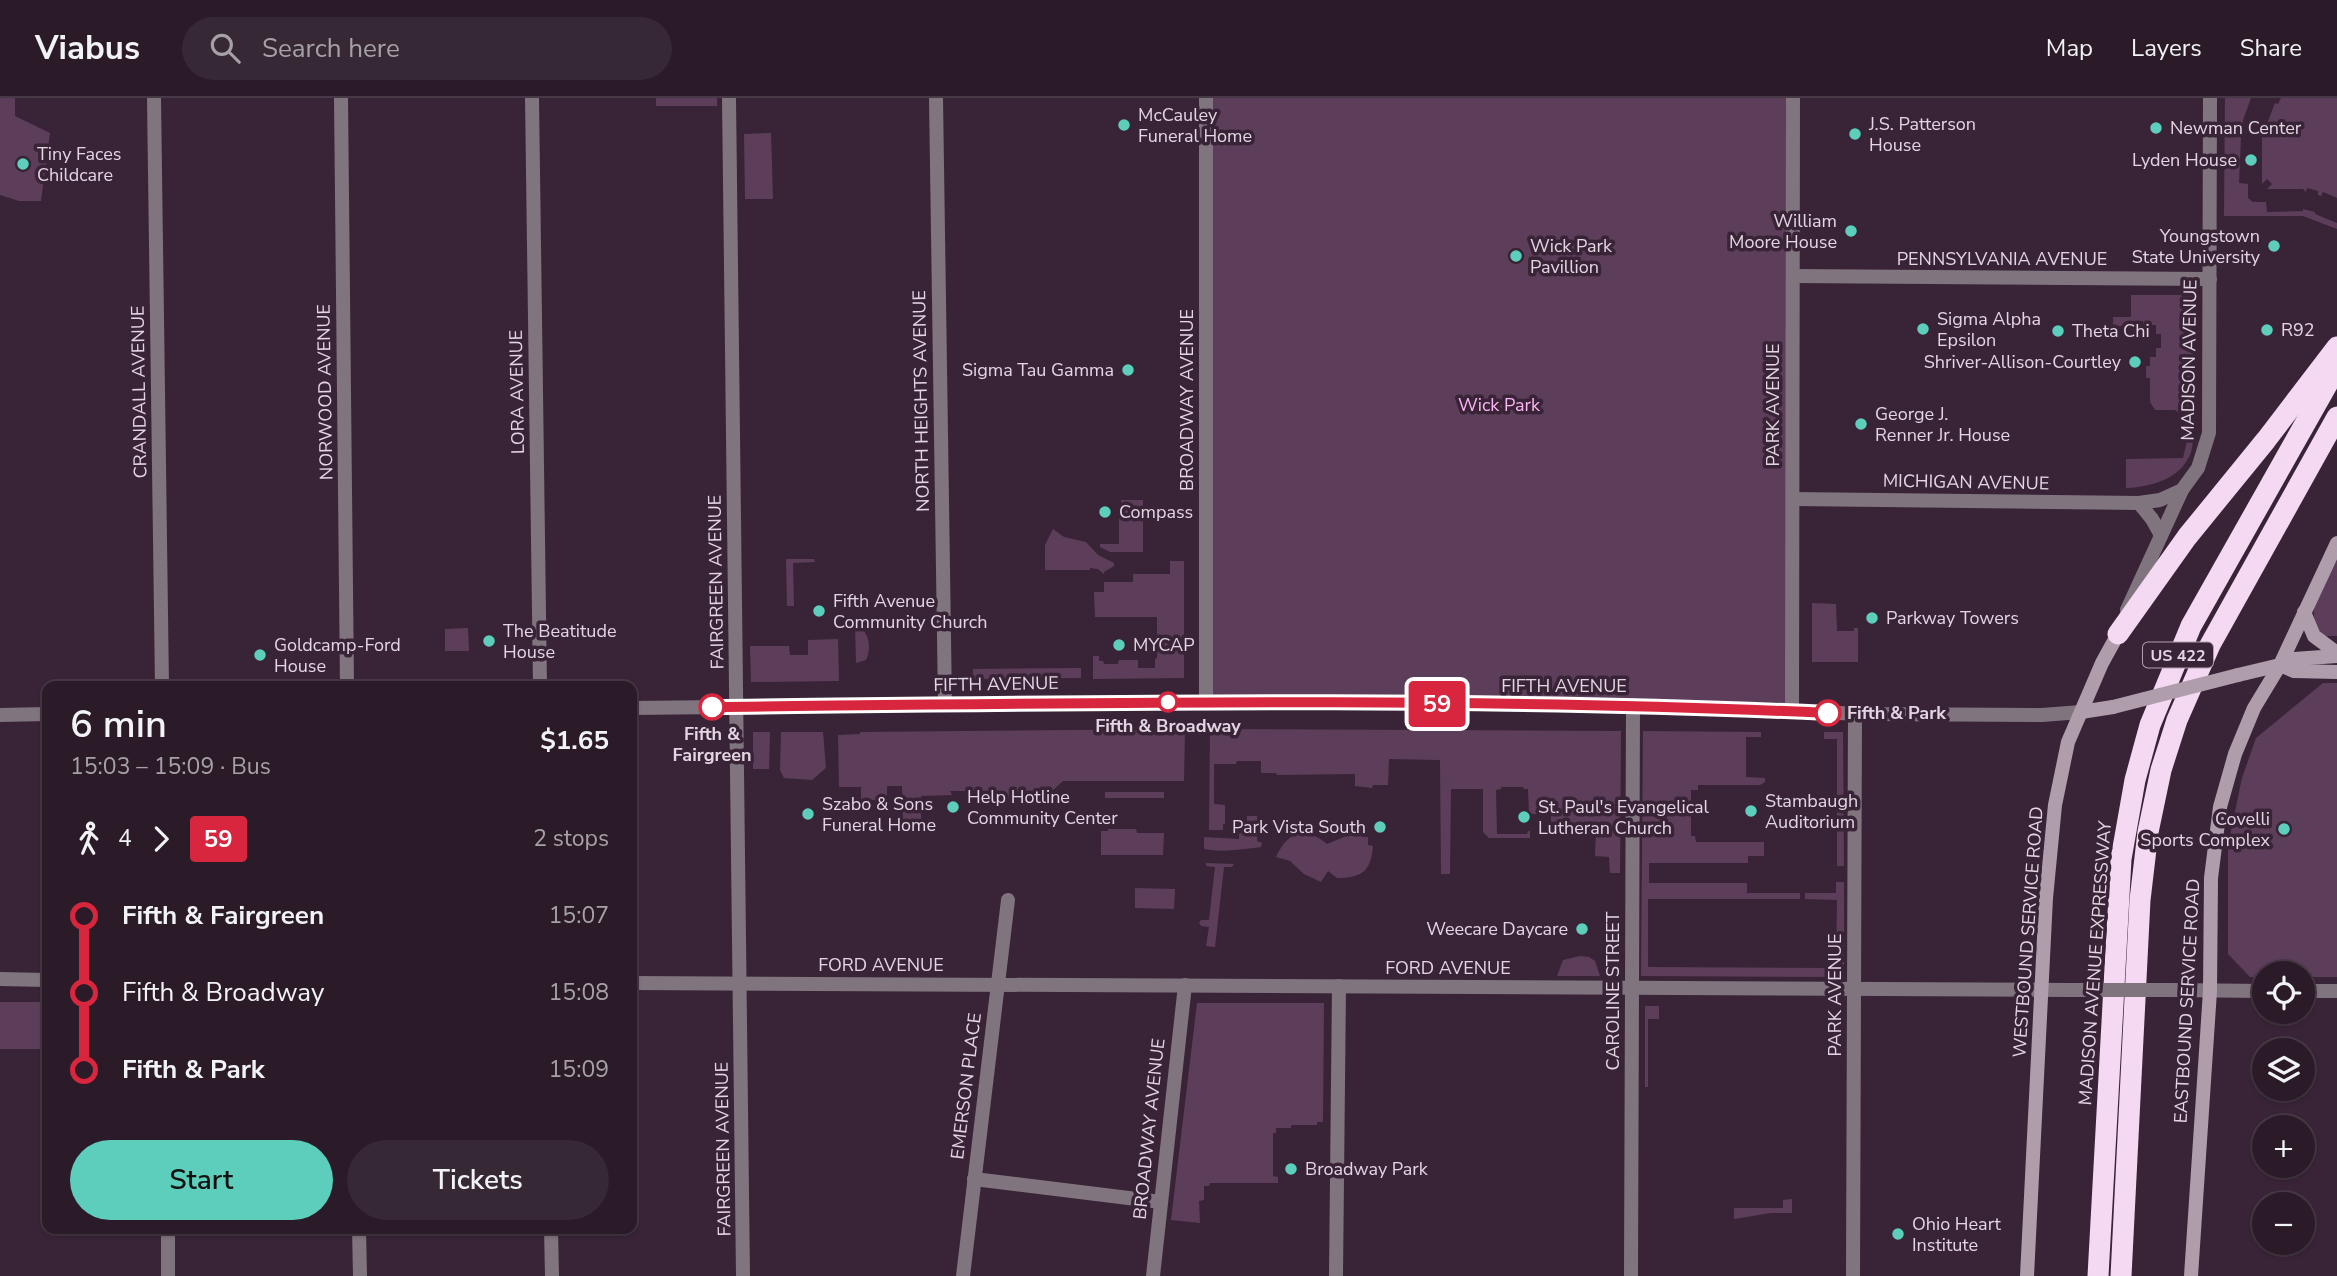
<!DOCTYPE html>
<meta charset="utf-8">
<style>
body{margin:0;font-family:"Nunito Sans",sans-serif;background:#372835;color:#f1f3f6;height:100vh;display:flex;flex-direction:column;font-size:26px;white-space:nowrap}
*{box-sizing:border-box;margin:0}
p{font-size:23px;color:#a6a1a8}
.icon{flex:none;width:38px;height:38px;fill:none;stroke:currentColor;stroke-width:2;stroke-linecap:round;stroke-linejoin:round}
.map{position:relative;flex:1;overflow:hidden}
.drawer{position:absolute;left:42px;top:583px;width:595px;height:553px;display:flex;flex-direction:column;background:#2b1b29;border-radius:14px;box-shadow:0 2px 5px #0004,0 0 0 2px #473946}
.drawer>*{flex:none}
.badge{padding:0 14px;border-radius:5px;font-size:24px;line-height:46px}
.fabs{position:absolute;left:2252px;top:863px;display:grid;gap:14px}
.fabs a{display:grid;place-items:center;width:63px;height:63px;border-radius:50%;background:#2b1b29;box-shadow:0 2px 5px #0004,0 0 0 2px #473946;font-size:35px}
.map>.badge{position:absolute;translate:-50% -50%;box-shadow:0 0 0 4px #fff}
.legs{display:flex;align-items:center;gap:10px;height:77px;padding:0 28px;font-size:23px}
.legs p{margin-inline-start:auto}
.headline{display:flex;align-items:center;justify-content:space-between;height:119px;padding:0 28px}
h1{font-size:38px;font-weight:600;line-height:52px}
.action{display:flex;gap:14px;margin-top:auto;padding:14px 28px}
.action a{flex:1;height:80px;border-radius:42px;background:#5ccebb;color:#111;font-size:28px;font-weight:600;line-height:80px;text-align:center}
.action a+a{background:#372835;color:#f1f3f6}
ul{padding:0 28px;list-style:none}
li{display:flex;align-items:center;gap:24px;height:77px;font-size:26px}
li i{display:grid;place-items:center;width:10px;height:100%;margin:0 9px;background:currentColor}
li i::after{content:'';width:18px;height:18px;margin:-9px;border:5px solid;border-radius:50%;background:#2b1b29}
li p{margin-inline-start:auto}
li:first-child i{background:linear-gradient(#0000 50%,currentColor 0)}
li:last-child i{background:linear-gradient(currentColor 50%,#0000 0)}
header{display:flex;align-items:center;gap:42px;box-sizing:border-box;height:98px;padding:0 35px;background:#2b1b29;border-bottom:2px solid #473946}
header strong{font-size:33px}
nav{display:flex;gap:38px;margin-inline-start:auto;font-size:24px}
.search{width:490px;height:63px;background:#372835;display:flex;align-items:center;gap:18px;box-sizing:border-box;padding:0 24px;border-radius:38px;color:#a6a1a8;font-size:26px}
.map>svg:first-child{display:block}
.green{fill:#5d3e5a}
.lines{fill:none;stroke-linecap:round;stroke-linejoin:round}
.minor{stroke:#80747e;stroke-width:14}
.tertiary{stroke:#80747e;stroke-width:14}
.secondary{stroke:#af9dac;stroke-width:14}
.motorway{stroke:#f5d8f1;stroke-width:21}
.minor-bridge{stroke:#80747e;stroke-width:14}
.secondary-bridge{stroke:#af9dac;stroke-width:14}
.line-1-casing{stroke:#fff;stroke-width:16}
.line-1{stroke:#d7263d;stroke-width:10}
.poi-dot{fill:#5ccebb;stroke:#392437;stroke-width:2.5}
.stop-1-dot{fill:#fff;stroke:#d7263d;stroke-width:3.5}
.labels{text-anchor:middle;stroke-width:7;stroke-linejoin:round;paint-order:stroke}
.shield{fill:#392437;stroke:#b0a0ae;stroke-width:2}
.shield-label{font-size:16px;font-weight:bold;fill:#e3d5e1}
.poi-label{font-size:18px;fill:#e3d5e1;stroke:#392437;text-anchor:start}
.street-label{font-size:18px;fill:#e3d5e1;stroke:#392437}
.park-label{font-size:18px;fill:#fdb5f5;stroke:#392437}
.stop-label{font-size:18px;font-weight:bold;fill:#e3d5e1;stroke:#392437}
</style>
<header>
<strong>Viabus</strong>
<div class="search"><svg class="icon" aria-label="search" viewBox="0 0 24 24"><circle cx="10" cy="10" r="6"/><path d="M15 15l6 6"/></svg>Search here</div>
<nav><a>Map</a><a>Layers</a><a>Share</a></nav>
</header>
<div class="map">
<svg width="2337" height="1178" viewBox="0 0 2337 1178">
<rect width="100%" height="100%" fill="#392437"/>
<g class="green">
<polygon points="0,0 15,0 15,18 50,35 41,103 19,103 0,97"/>
<rect x="656" y="0" width="61" height="8"/>
<polygon points="1206,0 1793,0 1792,613 1206,604"/>
<polygon points="2225,0 2251,0 2243,22 2243,26 2240,26 2238,37 2241,39 2239,85 2248,86 2248,100 2253,104 2266,104 2267,114 2303,113 2303,111 2315,114 2315,116 2337,125 2337,131 2303,118 2224,118"/>
<polygon points="2281,0 2337,0 2337,100 2323,94 2321,98 2318,97 2318,93 2307,90 2306,94 2303,91 2267,91 2272,86 2267,81 2262,86 2262,30 2265,31 2275,5 2278,6"/>
<polygon points="771,35 773,101 745,101 744,36"/>
<polygon points="2131,197 2193,197 2193,323 2188,322 2175,312 2155,312 2150,304 2150,280 2146,280 2146,268 2150,268 2150,259 2156,259 2156,250 2161,250 2161,236 2156,236 2156,227 2143,227 2143,223 2135,223 2134,228 2113,228 2113,219 2131,219"/>
<path d="M 2188,339 L 2193,340 C 2193,376 2157,389 2126,390 L 2126,361 L 2183,360 Z"/>
<polygon points="1121,402 1143,402 1143,454 1110,454 1100,449 1100,446 1119,446 1119,413 1121,412"/>
<polygon points="1053,431 1064,439 1086,444 1098,457 1114,465 1114,468 1104,474 1104,476 1098,471 1090,470 1090,472 1045,472 1045,447"/>
<polygon points="786,461 814,461 815,464 793,465 794,508 787,508"/>
<path d="M 2337,462 L 2337,538 L 2322,538 C 2319,531 2314,524 2314,516 C 2312,498 2329,477 2337,462 Z"/>
<polygon points="1170,463 1184,463 1184,580 1093,581 1093,558 1099,558 1099,563 1103,563 1104,566 1118,566 1119,562 1138,562 1138,570 1155,570 1155,561 1157,560 1157,519 1095,519 1094,494 1104,494 1104,484 1133,484 1133,476 1170,476"/>
<polygon points="1812,505 1836,506 1837,533 1854,533 1854,530 1858,530 1858,564 1812,564"/>
<path d="M 855,526 C 869,532 872,549 866,562 L 856,565 Z"/>
<polygon points="468,530 469,553 445,553 445,531"/>
<polygon points="838,541 839,583 751,584 750,548 789,548 790,557 808,557 808,542"/>
<polygon points="1081,570 1081,580 973,581 973,571"/>
<polygon points="2323,585 2337,585 2337,879 2303,879 2303,875 2264,875 2264,879 2250,879 2228,856 2228,747 2242,680 2256,640"/>
<polygon points="1185,631 1184,683 1063,683 1052,693 1047,705 1038,705 1037,700 995,701 995,693 950,693 952,697 921,698 921,721 903,721 902,688 887,688 887,702 861,702 861,689 839,689 838,637 860,636 860,634"/>
<polygon points="1210,631 1621,633 1620,775 1610,775 1609,759 1595,758 1596,731 1556,731 1556,729 1551,727 1551,716 1529,716 1528,691 1524,691 1523,689 1501,689 1501,691 1496,692 1497,736 1527,736 1528,733 1530,733 1530,740 1489,740 1483,734 1483,691 1451,691 1450,776 1441,776 1440,662 1389,661 1388,687 1373,687 1372,690 1355,688 1355,676 1277,677 1276,675 1261,675 1261,663 1237,663 1236,666 1214,666 1214,706 1225,707 1225,726 1223,726 1223,732 1209,732"/>
<polygon points="1643,633 1761,634 1761,639 1746,639 1746,679 1765,680 1765,684 1760,687 1698,687 1698,692 1691,692 1691,738 1695,738 1696,744 1764,744 1764,758 1748,758 1748,765 1649,765 1649,785 1747,785 1747,795 1800,795 1800,801 1648,801 1648,869 1836,870 1837,802 1805,801 1805,795 1836,795 1836,784 1844,784 1844,879 1641,878"/>
<polygon points="770,634 769,671 753,671 753,634"/>
<polygon points="781,634 823,634 826,670 812,682 784,680 780,672"/>
<polygon points="1824,634 1843,634 1844,768 1837,768 1837,641 1824,641"/>
<rect x="1105" y="694" width="59" height="6"/>
<path d="M 1247,718 L 1257,718 L 1257,743 L 1262,745 L 1261,749 C 1243,751 1223,755 1204,751 L 1204,739 L 1239,741 L 1239,736 L 1241,735 L 1242,726 L 1247,726 Z"/>
<polygon points="1108,731 1136,731 1137,735 1164,735 1163,757 1101,757 1101,733 1108,733"/>
<path d="M 1348,734 L 1362,734 L 1362,739 L 1368,739 L 1368,747 L 1373,748 C 1371,773 1362,780 1337,780 L 1328,773 L 1321,784 L 1304,776 L 1290,763 L 1276,759 C 1287,734 1305,727 1327,746 L 1344,739 Z"/>
<polygon points="1206,765 1234,766 1232,769 1224,769 1215,849 1206,848 1209,829 1201,828 1199,825 1201,822 1209,822 1215,769 1206,768"/>
<polygon points="1135,790 1175,791 1174,811 1135,810"/>
<rect x="1604" y="818" width="15" height="42"/>
<polygon points="1580,858 1589,859 1595,863 1600,878 1557,878 1563,862"/>
<rect x="0" y="904" width="47" height="47"/>
<polygon points="1197,905 1324,905 1323,1024 1317,1024 1317,1027 1291,1027 1291,1030 1276,1030 1276,1035 1273,1035 1273,1078 1278,1079 1278,1085 1210,1085 1209,1088 1204,1088 1204,1102 1199,1103 1200,1125 1171,1122"/>
<polygon points="1645,908 1659,908 1659,921 1648,921 1648,989 1645,989"/>
<polygon points="1792,1101 1792,1115 1771,1115 1734,1121 1734,1110 1783,1110 1783,1102"/>
</g>
<g class="lines">
<g class="minor">
<polyline points="154,0 162,588"/>
<polyline points="341,0 347,588"/>
<polyline points="532,0 540,588"/>
<polyline points="729,0 743,1178"/>
<polyline points="936,0 945,606"/>
<polyline points="1793,178 2210,181"/>
<polyline points="1793,401 2139,405 2160,402 2182,392"/>
<polyline points="2139,405 2152,421 2161,437"/>
<polyline points="0,881 47,882"/>
<polyline points="632,885 2069,892"/>
<polyline points="2171,892 2264,893"/>
<polyline points="2303,893 2337,893"/>
<polyline points="974,1081 1161,1104"/>
<polyline points="168,1130 168,1178"/>
<polyline points="359,1130 360,1178"/>
<polyline points="551,1130 552,1178"/>
<polyline points="963,1178 1008,802"/>
<polyline points="1153,1178 1185,887"/>
<polyline points="1336,1178 1339,888"/>
<polyline points="1631,1178 1633,607"/>
</g>
<g class="tertiary">
<polyline points="1206,0 1206,604"/>
<polyline points="2127,512 2182,392 2198,370 2209,335 2210,0"/>
<polyline points="632,610 1185,604 1603,607 1866,616 2042,617 2081,614"/>
<polyline points="1792,613 1793,0"/>
<polyline points="0,617 47,616"/>
<polyline points="1853,1178 1855,616"/>
</g>
<g class="secondary">
<polyline points="2304,514 2314,538 2337,555"/>
<polyline points="2280,567 2294,573 2337,574"/>
<polyline points="2238,577 2280,567 2294,561 2337,558"/>
<polyline points="2081,614 2113,609"/>
<polyline points="2027,1178 2046,800 2055,707 2068,644 2102,565 2118,536"/>
<polyline points="2191,1178 2210,893 2211,780 2220,709 2235,656 2254,610 2280,567 2337,445"/>
</g>
<g class="motorway">
<polyline points="2118,536 2187,439 2266,342 2337,249"/>
<polyline points="2098,1178 2121,761 2135,682 2150,627 2191,528 2337,269"/>
<polyline points="2121,1178 2140,802 2148,734 2161,672 2177,622 2210,547 2337,319"/>
</g>
<polyline class="minor-bridge" points="2069,892 2171,892"/>
<polyline class="secondary-bridge" points="2113,609 2238,577"/>
</g>
<g class="lines">
<g class="line-1-casing">
<path id="line-1" d="M 712,609 C 1084,605 1456,598 1828,615"/>
</g>
<use href="#line-1" class="line-1"/>
</g>
<g class="poi-dot">
<circle cx="1124" cy="27" r="7"/>
<circle cx="2156" cy="30" r="7"/>
<circle cx="1855" cy="36" r="7"/>
<circle cx="2251" cy="62" r="7"/>
<circle cx="23" cy="66" r="7"/>
<circle cx="1851" cy="133" r="7"/>
<circle cx="2274" cy="148" r="7"/>
<circle cx="1516" cy="158" r="7"/>
<circle cx="1923" cy="231" r="7"/>
<circle cx="2267" cy="232" r="7"/>
<circle cx="2058" cy="233" r="7"/>
<circle cx="2135" cy="264" r="7"/>
<circle cx="1128" cy="272" r="7"/>
<circle cx="1861" cy="326" r="7"/>
<circle cx="1105" cy="414" r="7"/>
<circle cx="819" cy="513" r="7"/>
<circle cx="1872" cy="520" r="7"/>
<circle cx="489" cy="543" r="7"/>
<circle cx="1119" cy="547" r="7"/>
<circle cx="260" cy="557" r="7"/>
<circle cx="953" cy="709" r="7"/>
<circle cx="1751" cy="713" r="7"/>
<circle cx="808" cy="716" r="7"/>
<circle cx="1524" cy="719" r="7"/>
<circle cx="1380" cy="729" r="7"/>
<circle cx="2284" cy="731" r="7"/>
<circle cx="1582" cy="831" r="7"/>
<circle cx="1291" cy="1071" r="7"/>
<circle cx="1898" cy="1136" r="7"/>
</g>
<g class="stop-1-dot">
<circle cx="1168" cy="604" r="9"/>
<circle cx="712" cy="609" r="12"/>
<circle cx="1828" cy="615" r="12"/>
</g>
<g class="labels">
<rect class="shield" x="2143" y="544.5" width="70" height="25" rx="5"/>
<g class="shield-label">
<text x="2178" y="563">US 422</text>
</g>
<g class="poi-label">
<text x="1138" y="23">McCauley<tspan x="1138" dy="21">Funeral Home</tspan></text>
<text x="1869" y="32">J.S. Patterson<tspan x="1869" dy="21">House</tspan></text>
<text x="2170" y="36">Newman Center</text>
<text x="37" y="62">Tiny Faces<tspan x="37" dy="21">Childcare</tspan></text>
<text x="2237" y="68" text-anchor="end">Lyden House</text>
<text x="1837" y="129" text-anchor="end">William<tspan x="1837" dy="21">Moore House</tspan></text>
<text x="2260" y="144" text-anchor="end">Youngstown<tspan x="2260" dy="21">State University</tspan></text>
<text x="1530" y="154">Wick Park<tspan x="1530" dy="21">Pavillion</tspan></text>
<text x="1937" y="227">Sigma Alpha<tspan x="1937" dy="21">Epsilon</tspan></text>
<text x="2281" y="238">R92</text>
<text x="2072" y="239">Theta Chi</text>
<text x="2121" y="270" text-anchor="end">Shriver-Allison-Courtley</text>
<text x="1114" y="278" text-anchor="end">Sigma Tau Gamma</text>
<text x="1875" y="322">George J.<tspan x="1875" dy="21">Renner Jr. House</tspan></text>
<text x="1119" y="420">Compass</text>
<text x="833" y="509">Fifth Avenue<tspan x="833" dy="21">Community Church</tspan></text>
<text x="1886" y="526">Parkway Towers</text>
<text x="503" y="539">The Beatitude<tspan x="503" dy="21">House</tspan></text>
<text x="274" y="553">Goldcamp-Ford<tspan x="274" dy="21">House</tspan></text>
<text x="1133" y="553">MYCAP</text>
<text x="967" y="705">Help Hotline<tspan x="967" dy="21">Community Center</tspan></text>
<text x="1765" y="709">Stambaugh<tspan x="1765" dy="21">Auditorium</tspan></text>
<text x="822" y="712">Szabo &amp; Sons<tspan x="822" dy="21">Funeral Home</tspan></text>
<text x="1538" y="715">St. Paul's Evangelical<tspan x="1538" dy="21">Lutheran Church</tspan></text>
<text x="2270" y="727" text-anchor="end">Covelli<tspan x="2270" dy="21">Sports Complex</tspan></text>
<text x="1366" y="735" text-anchor="end">Park Vista South</text>
<text x="1568" y="837" text-anchor="end">Weecare Daycare</text>
<text x="1305" y="1077">Broadway Park</text>
<text x="1912" y="1132">Ohio Heart<tspan x="1912" dy="21">Institute</tspan></text>
</g>
<g class="street-label">
<text x="2002" y="167">PENNSYLVANIA AVENUE</text>
<text transform="translate(2189 262) rotate(-89)" y="6">MADISON AVENUE</text>
<text transform="translate(139 294) rotate(-91)" y="6">CRANDALL AVENUE</text>
<text transform="translate(325 294) rotate(-91)" y="6">NORWOOD AVENUE</text>
<text transform="translate(517 294) rotate(-91)" y="6">LORA AVENUE</text>
<text transform="translate(1187 302) rotate(-90)" y="6">BROADWAY AVENUE</text>
<text transform="translate(921 303) rotate(-91)" y="6">NORTH HEIGHTS AVENUE</text>
<text transform="translate(1773 307) rotate(-90)" y="6">PARK AVENUE</text>
<text transform="translate(1966 384) rotate(1)" y="6">MICHIGAN AVENUE</text>
<text transform="translate(716 484) rotate(-91)" y="6">FAIRGREEN AVENUE</text>
<text transform="translate(996 586) rotate(-1)" y="6">FIFTH AVENUE</text>
<text x="1564" y="594">FIFTH AVENUE</text>
<text transform="translate(2028 834) rotate(-86)" y="6">WESTBOUND SERVICE ROAD</text>
<text transform="translate(2095 865) rotate(-86)" y="6">MADISON AVENUE EXPRESSWAY</text>
<text x="881" y="873">FORD AVENUE</text>
<text x="1448" y="876">FORD AVENUE</text>
<text transform="translate(1613 893) rotate(-90)" y="6">CAROLINE STREET</text>
<text transform="translate(1835 897) rotate(-90)" y="6">PARK AVENUE</text>
<text transform="translate(2187 903) rotate(-87)" y="6">EASTBOUND SERVICE ROAD</text>
<text transform="translate(966 988) rotate(-83)" y="6">EMERSON PLACE</text>
<text transform="translate(1149 1031) rotate(-84)" y="6">BROADWAY AVENUE</text>
<text transform="translate(723 1051) rotate(-91)" y="6">FAIRGREEN AVENUE</text>
</g>
<g class="park-label">
<text x="1499" y="313">Wick Park</text>
</g>
<g class="stop-label">
<text x="1847" y="621" text-anchor="start">Fifth &amp; Park</text>
<text x="1168" y="634">Fifth &amp; Broadway</text>
<text x="712" y="642">Fifth &amp;<tspan x="712" dy="21">Fairgreen</tspan></text>
</g>
</g>
</svg>
<div class="fabs">
<a><svg class="icon" aria-label="locate" viewBox="0 0 24 24"><circle cx="12" cy="12" r="6"/><path d="M12 2v4M12 18v4M2 12h4M18 12h4"/></svg></a>
<a><svg class="icon" aria-label="layers" viewBox="0 0 24 24"><path d="M12 4l9 5-9 5-9-5zM3 14l9 5 9-5"/></svg></a>
<a>+</a>
<a>−</a>
</div>
<b class="badge" style="left:1437px;top:606px;background:#d7263d;color:#fff">59</b>
<section class="drawer">
<div class="headline"><div><h1>6 min</h1><p>15:03 – 15:09 · Bus</p></div><b>$1.65</b></div>
<div class="legs"><svg class="icon" aria-label="walk" viewBox="0 0 24 24"><circle cx="13" cy="4" r="2"/><path d="M13 8l-2 6 4 7M11 14l-3 7M7 12l3-4h3l4 4"/></svg>4<svg class="icon" aria-label="forward" viewBox="0 0 24 24"><path d="M9 5l7 7-7 7"/></svg><b class="badge" style="background:#d7263d;color:#fff">59</b><p>2 stops</p></div>
<ul>
<li><i style="color:#d7263d"></i><b>Fifth &amp; Fairgreen</b><p>15:07</p></li>
<li><i style="color:#d7263d"></i><span>Fifth &amp; Broadway</span><p>15:08</p></li>
<li><i style="color:#d7263d"></i><b>Fifth &amp; Park</b><p>15:09</p></li>
</ul>
<div class="action"><a>Start</a><a>Tickets</a></div>
</section>
</div>
